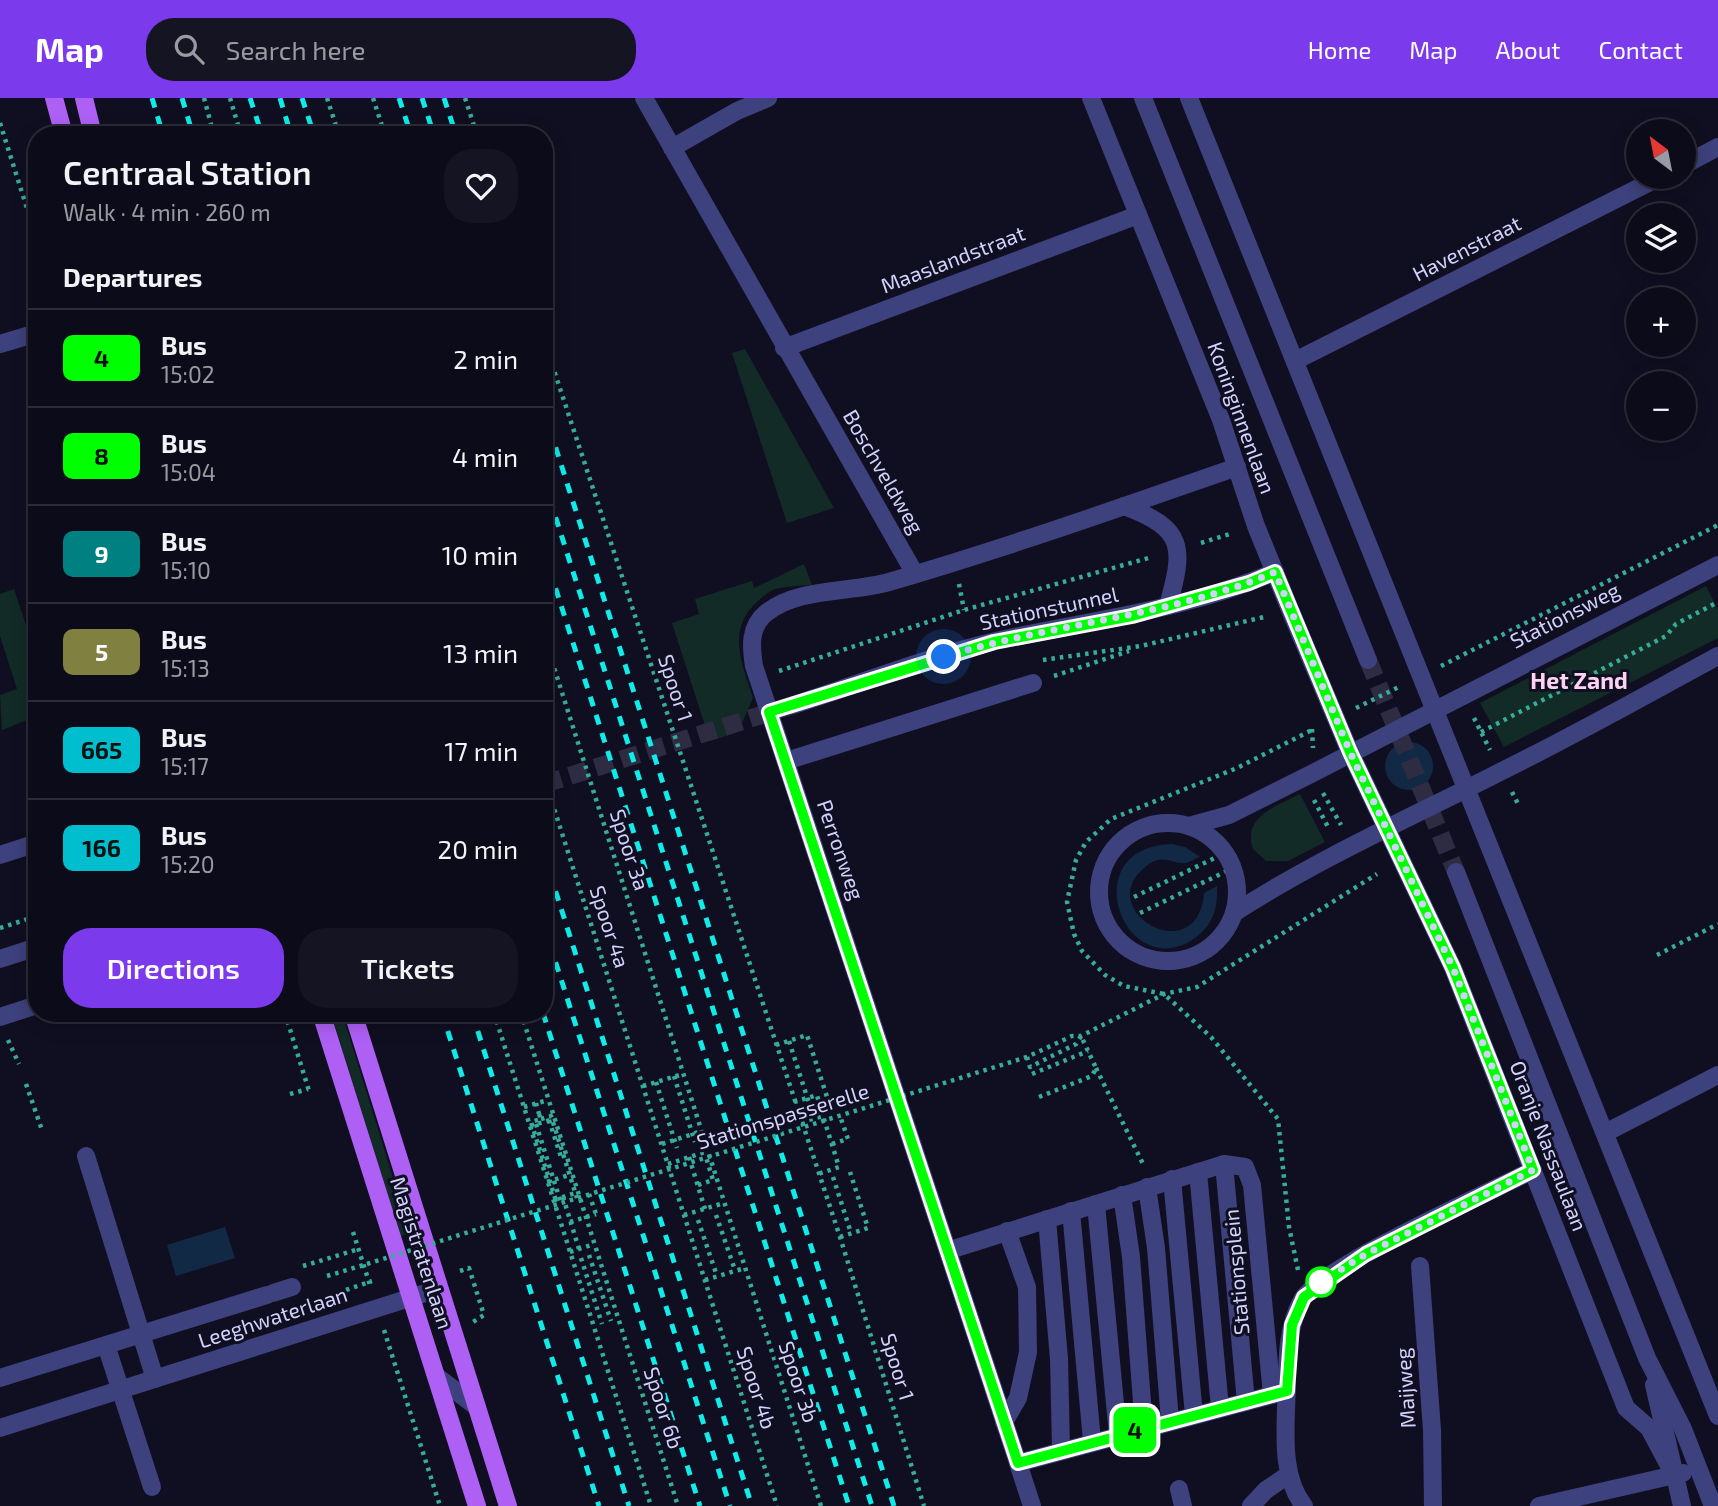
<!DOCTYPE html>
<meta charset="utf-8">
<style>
body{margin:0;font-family:"Exo 2",sans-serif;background:#151422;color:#f1f3f6;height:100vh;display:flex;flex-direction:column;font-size:26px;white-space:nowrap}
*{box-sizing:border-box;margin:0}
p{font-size:23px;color:#9a9ba2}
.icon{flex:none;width:38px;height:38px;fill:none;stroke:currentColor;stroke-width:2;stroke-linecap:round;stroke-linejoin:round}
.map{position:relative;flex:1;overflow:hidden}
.side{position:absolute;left:28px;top:28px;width:525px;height:896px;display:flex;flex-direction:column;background:#0c0b19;border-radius:28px;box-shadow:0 4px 18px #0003,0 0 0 2px #2c2b38}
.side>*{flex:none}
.badge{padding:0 14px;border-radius:10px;font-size:24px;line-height:46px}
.needle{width:46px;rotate:328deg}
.fabs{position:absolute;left:1626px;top:21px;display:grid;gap:14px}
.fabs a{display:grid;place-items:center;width:70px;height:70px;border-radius:50%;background:#0c0b19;box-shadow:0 4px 18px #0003,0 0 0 2px #2c2b38;font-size:35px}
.you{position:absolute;width:35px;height:35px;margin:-18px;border:5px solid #fff;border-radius:50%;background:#1a73e8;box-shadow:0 0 0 10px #1a73e833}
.map>.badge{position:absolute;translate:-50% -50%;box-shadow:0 0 0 4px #fff}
h2{padding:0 35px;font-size:26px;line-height:63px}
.round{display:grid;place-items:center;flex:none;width:74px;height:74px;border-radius:28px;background:#151422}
.head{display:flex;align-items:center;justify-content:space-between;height:119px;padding:0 35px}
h1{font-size:33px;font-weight:600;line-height:52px}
.button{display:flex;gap:14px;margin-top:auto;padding:14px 35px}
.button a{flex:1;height:80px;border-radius:28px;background:#7c3aed;color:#fff;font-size:28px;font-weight:600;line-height:80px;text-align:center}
.button a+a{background:#151422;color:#f1f3f6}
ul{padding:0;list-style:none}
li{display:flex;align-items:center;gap:21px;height:98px;padding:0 35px;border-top:2px solid #2c2b38}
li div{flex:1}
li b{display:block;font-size:26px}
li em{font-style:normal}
li .badge{min-width:77px;font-weight:700;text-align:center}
header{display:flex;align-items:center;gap:42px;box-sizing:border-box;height:98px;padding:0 35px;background:#7c3aed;color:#fff}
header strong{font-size:33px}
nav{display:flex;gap:38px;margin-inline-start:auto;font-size:24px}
.search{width:490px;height:63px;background:#151422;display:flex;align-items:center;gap:18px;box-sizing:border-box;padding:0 24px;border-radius:28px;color:#9a9ba2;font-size:26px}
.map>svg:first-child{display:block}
.green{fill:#122b27}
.water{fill:#112944}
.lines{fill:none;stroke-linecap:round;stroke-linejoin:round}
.minor-tunnel{stroke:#2d2c42;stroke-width:18;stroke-dasharray:18 9;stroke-linecap:butt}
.path{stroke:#36ac99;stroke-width:4.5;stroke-dasharray:3.5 5;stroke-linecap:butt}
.minor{stroke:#3d417d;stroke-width:18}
.major{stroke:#ae60f5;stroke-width:18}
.rail{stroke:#0fecea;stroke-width:5;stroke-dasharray:10 9;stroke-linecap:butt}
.path-bridge{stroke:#36ac99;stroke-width:4.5;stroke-dasharray:3.5 5;stroke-linecap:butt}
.line-casing{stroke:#fff;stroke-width:16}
.line{stroke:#0f0;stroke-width:10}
.walk{stroke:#d2d2fc;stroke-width:7;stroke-dasharray:0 12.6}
.stop-dot{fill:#fff;stroke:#0f0;stroke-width:3.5}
.labels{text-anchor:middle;stroke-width:6;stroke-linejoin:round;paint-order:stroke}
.street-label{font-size:21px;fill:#d2d2fc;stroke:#100f21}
.neighbourhood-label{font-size:23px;font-weight:bold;fill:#fcd4f2;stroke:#100f21}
</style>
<header>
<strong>Map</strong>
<div class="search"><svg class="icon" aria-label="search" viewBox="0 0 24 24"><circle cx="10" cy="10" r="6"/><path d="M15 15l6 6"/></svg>Search here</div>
<nav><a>Home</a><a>Map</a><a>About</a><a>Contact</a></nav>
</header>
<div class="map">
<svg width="1718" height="1408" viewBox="0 0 1718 1408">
<rect width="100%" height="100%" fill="#100f21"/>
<g class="green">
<polygon points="745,251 834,410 787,425 732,255"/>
<path d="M 804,466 L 812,487 C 801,488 786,488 775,491 C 768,494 762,499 757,504 C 726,532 742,566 753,600 L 738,634 L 710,643 L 672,525 L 699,516 L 695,501 L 752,483 L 754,490 Z"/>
<polygon points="1706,488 1718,512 1718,540 1504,649 1480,605"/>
<polygon points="14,491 37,561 37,618 2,632 0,597 17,591 0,538 0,496"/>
<path d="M 1300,696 L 1325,744 L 1288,763 L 1266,763 L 1253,751 C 1242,718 1277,708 1300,696 Z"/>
<polygon points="331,915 342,915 410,1135 401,1138"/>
</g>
<g class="water">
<circle cx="1409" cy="668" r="24"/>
<path d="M 1172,746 L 1185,749 L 1200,759 C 1196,760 1189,765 1185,765 C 1169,766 1163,754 1144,770 C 1093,814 1198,873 1204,795 L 1217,788 C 1218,810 1213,827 1195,840 C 1125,889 1072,749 1172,746 Z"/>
<polygon points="225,1129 235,1160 176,1178 167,1147"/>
</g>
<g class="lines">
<g class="minor-tunnel">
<polyline points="1368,562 1456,774"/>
<polyline points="544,686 793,607"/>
</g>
<g class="path">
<polyline points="204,0 214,37"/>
<polyline points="230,0 241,37"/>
<polyline points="327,0 339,37"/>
<polyline points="373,0 385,37"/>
<polyline points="465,0 477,37"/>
<polyline points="0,25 37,142"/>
<polyline points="544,242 840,1139 924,1408"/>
<polyline points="1201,445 1233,435"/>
<polyline points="959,486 964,512"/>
<polyline points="544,538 821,1408"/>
<polyline points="1043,562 1141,548 1264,519"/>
<polyline points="1441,568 1718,427"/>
<polyline points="779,573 964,512 1152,459"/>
<polyline points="1054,578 1129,553"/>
<polyline points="1356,610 1399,589"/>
<polyline points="1474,620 1490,652"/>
<polyline points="1312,631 1313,650"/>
<polyline points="1481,634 1666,538 1676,526 1718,504"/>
<polyline points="544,679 777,1408"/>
<polyline points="1512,694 1518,706"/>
<polyline points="1323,695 1341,727"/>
<polyline points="1314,702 1329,731"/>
<polyline points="1134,799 1225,755"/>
<polyline points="1140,815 1233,770"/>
<polyline points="0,830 37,818"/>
<polyline points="1657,857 1718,826"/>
<polyline points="285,915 309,993"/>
<polyline points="494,915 651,1408"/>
<polyline points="521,915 678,1408"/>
<polyline points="1081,938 1076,946 1030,969 1027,959 1072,938 1081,938 1164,896 1197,889 1377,776"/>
<polyline points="8,942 19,966"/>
<polyline points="776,947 807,937 828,1002"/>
<polyline points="1096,970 1143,1066"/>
<polyline points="1032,976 1088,953"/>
<polyline points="26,986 42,1032"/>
<polyline points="643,988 683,976"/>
<polyline points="290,996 308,991"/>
<polyline points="1039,999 1092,978 1096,970 1081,938"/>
<polyline points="794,1004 817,997 819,1005"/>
<polyline points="536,1005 539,1016"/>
<polyline points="809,1005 810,1008"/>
<polyline points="524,1009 548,1002"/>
<polyline points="801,1024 823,1018 839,1069 818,1076"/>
<polyline points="530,1028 554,1021"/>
<polyline points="662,1046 702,1033"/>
<polyline points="832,1046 848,1041 840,1018"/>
<polyline points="689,1059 705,1111"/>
<polyline points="668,1066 708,1053"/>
<polyline points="833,1079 851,1135"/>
<polyline points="547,1084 572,1076"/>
<polyline points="698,1087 713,1082 706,1059"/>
<polyline points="589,1096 596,1116"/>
<polyline points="563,1099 579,1151"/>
<polyline points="554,1102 578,1094"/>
<polyline points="684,1117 724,1105"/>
<polyline points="716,1117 735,1172"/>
<polyline points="698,1122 717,1178"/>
<polyline points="353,1134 370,1187"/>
<polyline points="840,1139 868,1130 850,1074"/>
<polyline points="570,1154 594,1146"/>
<polyline points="589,1157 611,1223"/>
<polyline points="581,1160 602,1226"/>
<polyline points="303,1168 359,1151"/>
<polyline points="1298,1172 1289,1129 1278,1021 1211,939 1164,896 1124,888 1105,877 1082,853 1074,836 1067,804 1076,762 1086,744 1111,721 1237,670 1314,631"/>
<polyline points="460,1173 469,1170 484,1217 473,1224"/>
<polyline points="327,1178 367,1166"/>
<polyline points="705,1182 745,1170"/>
<polyline points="384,1232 440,1408"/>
</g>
<g class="minor">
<polyline points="644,0 915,476"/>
<polyline points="1091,0 1221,322 1256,428 1291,514 1350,654 1453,870 1626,1310 1649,1330 1674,1377"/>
<polyline points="1143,0 1368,562"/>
<polyline points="1189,0 1718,1318"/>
<polyline points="672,50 737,13 768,0"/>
<polyline points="1684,67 1718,49"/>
<polyline points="0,246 37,235"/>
<polyline points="784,250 1138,117"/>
<polyline points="1295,263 1660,79"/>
<path d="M 1237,369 C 1122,409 1006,450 889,484 C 851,495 798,489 766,515 C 749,529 751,549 754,568 L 1018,1365 L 1287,1293"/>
<path d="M 1124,408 C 1186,431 1184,450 1168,508"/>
<path d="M 793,607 C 859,586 930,558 996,543 C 1090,522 1186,512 1275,474"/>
<polyline points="786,663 1033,585"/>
<circle cx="1168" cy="794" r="69"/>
<polyline points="1189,728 1229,717 1313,675 1718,467"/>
<polyline points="0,757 37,745"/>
<polyline points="1456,774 1647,1260 1683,1331 1713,1408"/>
<path d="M 1234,815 C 1319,760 1412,719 1502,673 C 1575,637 1646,597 1718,558"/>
<polyline points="0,861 37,849"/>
<polyline points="0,919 37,907"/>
<polyline points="1605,1035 1718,977"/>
<polyline points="86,1058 155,1281"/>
<polyline points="1224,1066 1246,1304"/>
<polyline points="1198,1074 1220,1310"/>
<polyline points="1172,1081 1194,1317"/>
<polyline points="1147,1089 1156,1150 1170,1323"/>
<polyline points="1122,1097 1131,1159 1144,1330"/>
<polyline points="1096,1106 1118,1337"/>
<polyline points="1071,1113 1092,1343"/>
<polyline points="1047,1121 1059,1261 1061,1351"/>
<polyline points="950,1152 1224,1066 1245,1069 1252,1087 1272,1297"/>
<polyline points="1420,1168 1432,1332 1433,1408"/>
<polyline points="273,1195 292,1189"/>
<polyline points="106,1247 152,1389"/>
<polyline points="436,1278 477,1309"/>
<polyline points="0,1280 267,1197"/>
<polyline points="1654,1287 1682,1408"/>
<polyline points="1004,1324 1018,1300 1028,1254 1027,1189 1007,1133"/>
<polyline points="0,1330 438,1191"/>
<polyline points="1018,1365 1032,1408"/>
<polyline points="1179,1391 1183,1408"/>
<polyline points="1251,1408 1266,1392 1288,1377"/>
<path d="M 1304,1408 C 1283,1381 1285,1343 1286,1311 C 1288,1274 1284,1235 1302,1202 C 1319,1170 1492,1093 1533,1072"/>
<polyline points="1539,1408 1683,1375"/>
</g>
<g class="major">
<polyline points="54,0 64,37"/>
<polyline points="84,0 93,37"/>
<polyline points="321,915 477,1408"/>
<polyline points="353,915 508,1408"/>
</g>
<g class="rail">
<polyline points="152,0 163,37"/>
<polyline points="182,0 193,37"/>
<polyline points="250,0 262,37"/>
<polyline points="280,0 291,37"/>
<polyline points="302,0 314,37"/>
<polyline points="399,0 411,37"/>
<polyline points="422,0 434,37"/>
<polyline points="444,0 456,37"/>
<polyline points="544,313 894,1408"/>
<polyline points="544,383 872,1408"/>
<polyline points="544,454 849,1408"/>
<polyline points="544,757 752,1408"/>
<polyline points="544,828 730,1408"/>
<polyline points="442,915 599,1408"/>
<polyline points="472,915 629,1408"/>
<polyline points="543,915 700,1408"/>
</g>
<g class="path-bridge">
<polyline points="789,943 809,1005"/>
<polyline points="674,978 695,1044"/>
<polyline points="656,984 677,1050"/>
<polyline points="539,1016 541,1021 531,1024 557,1106"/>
<polyline points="541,1021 551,1018 577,1100"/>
<polyline points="549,1022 562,1062"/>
<polyline points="536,1026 561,1105"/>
<polyline points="570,1124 596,1116"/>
<polyline points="367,1166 1027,959"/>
<polyline points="346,1192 372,1183"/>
</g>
</g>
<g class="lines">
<g class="line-casing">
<polygon id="line" points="1275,474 1350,654 1453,870 1533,1072 1366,1156 1304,1199 1292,1227 1287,1293 1018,1365 769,614 994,544 1132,518 1249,485"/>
</g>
<use href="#line" class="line"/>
<path class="walk" d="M 944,559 C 1052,525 1169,519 1275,474 L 1350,654 L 1453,870 L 1533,1072 L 1366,1156 L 1321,1184"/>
</g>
<circle class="stop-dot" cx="1321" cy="1184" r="14"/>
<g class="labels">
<g class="street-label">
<text transform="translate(1467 151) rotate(-27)" y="7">Havenstraat</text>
<text transform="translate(953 162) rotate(-21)" y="7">Maaslandstraat</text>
<text transform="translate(1241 320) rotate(70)" y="7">Koninginnenlaan</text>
<text transform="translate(883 374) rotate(60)" y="7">Boschveldweg</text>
<text transform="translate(1049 511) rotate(-12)" y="7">Stationstunnel</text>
<text transform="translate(1565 518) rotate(-27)" y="7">Stationsweg</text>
<text transform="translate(675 590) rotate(72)" y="7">Spoor 1</text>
<text transform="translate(629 752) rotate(72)" y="7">Spoor 3a</text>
<text transform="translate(840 752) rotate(71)" y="7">Perronweg</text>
<text transform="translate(609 829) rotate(72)" y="7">Spoor 4a</text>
<text transform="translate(783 1019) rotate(-17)" y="7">Stationspasserelle</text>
<text transform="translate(1548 1048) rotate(69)" y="7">Oranje Nassaulaan</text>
<text transform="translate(421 1155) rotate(72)" y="7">Magistratenlaan</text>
<text transform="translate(1237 1174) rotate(-95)" y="7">Stationsplein</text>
<text transform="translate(273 1220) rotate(-18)" y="7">Leeghwaterlaan</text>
<text transform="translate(897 1269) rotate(73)" y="7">Spoor 1</text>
<text transform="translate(798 1284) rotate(72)" y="7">Spoor 3b</text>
<text transform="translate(756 1290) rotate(72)" y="7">Spoor 4b</text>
<text transform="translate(1406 1290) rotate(-94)" y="7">Maijweg</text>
<text transform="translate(663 1310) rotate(72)" y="7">Spoor 6b</text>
</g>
<g class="neighbourhood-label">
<text x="1579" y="591">Het Zand</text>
</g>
</g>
</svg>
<div class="fabs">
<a><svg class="needle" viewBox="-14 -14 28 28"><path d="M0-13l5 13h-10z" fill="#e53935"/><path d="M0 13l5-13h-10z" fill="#9a9ba2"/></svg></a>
<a><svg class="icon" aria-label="layers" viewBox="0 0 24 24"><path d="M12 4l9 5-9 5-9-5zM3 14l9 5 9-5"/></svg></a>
<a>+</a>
<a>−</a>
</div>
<div class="you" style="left:944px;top:559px"></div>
<b class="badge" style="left:1135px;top:1332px;background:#0f0;color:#111">4</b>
<section class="side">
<div class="head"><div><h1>Centraal Station</h1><p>Walk · 4 min · 260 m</p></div><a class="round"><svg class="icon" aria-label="heart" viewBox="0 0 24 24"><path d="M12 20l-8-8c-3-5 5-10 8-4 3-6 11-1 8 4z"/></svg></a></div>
<h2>Departures</h2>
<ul>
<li><span class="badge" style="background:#0f0;color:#111">4</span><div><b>Bus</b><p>15:02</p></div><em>2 min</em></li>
<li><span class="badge" style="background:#0f0;color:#111">8</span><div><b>Bus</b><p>15:04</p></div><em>4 min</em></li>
<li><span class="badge" style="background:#008080;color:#fff">9</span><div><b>Bus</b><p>15:10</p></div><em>10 min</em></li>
<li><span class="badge" style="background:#808040;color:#fff">5</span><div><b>Bus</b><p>15:13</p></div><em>13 min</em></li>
<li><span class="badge" style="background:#00becd;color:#111">665</span><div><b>Bus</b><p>15:17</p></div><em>17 min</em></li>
<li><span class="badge" style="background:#00becd;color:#111">166</span><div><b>Bus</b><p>15:20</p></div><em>20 min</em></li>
</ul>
<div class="button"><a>Directions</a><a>Tickets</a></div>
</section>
</div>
